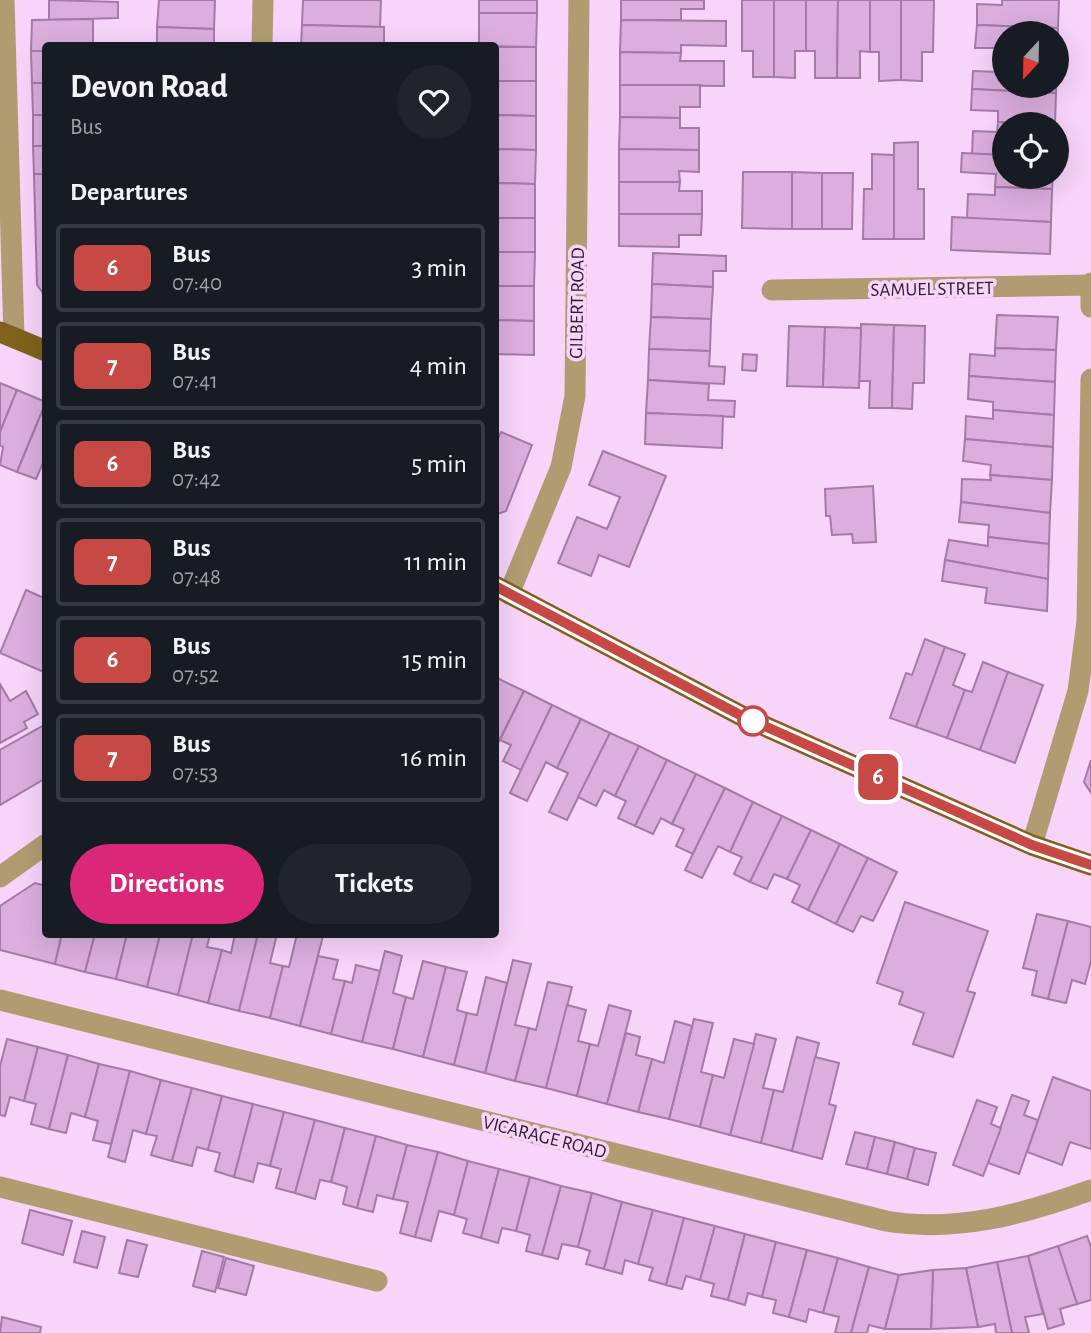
<!DOCTYPE html>
<style>
body{margin:0;font-family:"Alegreya Sans",sans-serif;background:#20242c;color:#f1f3f6;height:100vh;display:flex;flex-direction:column;font-size:26px;white-space:nowrap}
*{box-sizing:border-box;margin:0}
p{font-size:23px;color:#9ea1a6}
.icon{flex:none;width:38px;height:38px;fill:none;stroke:currentColor;stroke-width:2;stroke-linecap:round;stroke-linejoin:round}
.map{position:relative;flex:1;overflow:hidden}
.details{position:absolute;left:42px;top:42px;width:457px;height:896px;display:flex;flex-direction:column;background:#171b24;border-radius:7px;box-shadow:0 7px 28px #0002}
.details>*{flex:none}
.badge{padding:0 14px;border-radius:10px;font-size:24px;line-height:46px}
.needle{width:46px;rotate:202deg}
.buttons{position:absolute;left:992px;top:21px;display:grid;gap:14px}
.buttons a{display:grid;place-items:center;width:77px;height:77px;border-radius:50%;background:#171b24;box-shadow:0 7px 28px #0002;font-size:35px}
.map>.badge{position:absolute;translate:-50% -50%;box-shadow:0 0 0 4px #fff}
h2{padding:0 28px;font-size:26px;line-height:63px}
.round{display:grid;place-items:center;flex:none;width:74px;height:74px;border-radius:37px;background:#20242c}
.summary{display:flex;align-items:center;justify-content:space-between;height:119px;padding:0 28px}
h1{font-size:33px;font-weight:700;line-height:52px}
.cta{display:flex;gap:14px;margin-top:auto;padding:14px 28px}
.cta a{flex:1;height:80px;border-radius:42px;background:#db2777;color:#fff;font-size:28px;font-weight:700;line-height:80px;text-align:center}
.cta a+a{background:#20242c;color:#f1f3f6}
ul{padding:0;list-style:none}
li{display:flex;align-items:center;gap:21px;height:88px;margin:0 14px 10px;padding:0 14px;border:4px solid #363941;border-radius:7px}
li div{flex:1}
li b{display:block;font-size:26px}
li em{font-style:normal}
li .badge{min-width:77px;font-weight:700;text-align:center}
.map>svg:first-child{display:block}
.building{fill:#dbaede;stroke:#a57aa8;stroke-width:2}
.lines{fill:none;stroke-linecap:round;stroke-linejoin:round}
.minor{stroke:#b19c72;stroke-width:21}
.major{stroke:#80621c;stroke-width:21}
.line-casing{stroke:#fff;stroke-width:16}
.line{stroke:#c64945;stroke-width:10}
.stop-dot{fill:#fff;stroke:#c64945;stroke-width:3.5}
.labels{text-anchor:middle;stroke-width:7;stroke-linejoin:round;paint-order:stroke}
.street-label{font-size:19px;fill:#2d1c2e;stroke:#f8d3fa}
</style>
<div class="map">
<svg width="1091" height="1333" viewBox="0 0 1091 1333">
<rect width="100%" height="100%" fill="#f8d3fa"/>
<g class="building">
<polygon points="49,0 118,2 118,18 49,20"/>
<polygon points="159,0 215,0 214,29 157,27"/>
<polygon points="303,0 381,0 380,27 302,25"/>
<rect x="479" y="0" width="58" height="13"/>
<polygon points="621,0 704,0 704,9 681,9 681,20 621,20"/>
<polygon points="742,0 774,0 774,77 753,77 753,51 742,51"/>
<polygon points="774,0 806,0 806,51 795,51 795,78 774,77"/>
<polygon points="806,0 838,0 837,78 815,78 815,51 806,51"/>
<polygon points="838,0 870,0 870,52 860,51 860,78 837,78"/>
<polygon points="870,0 901,0 901,80 879,81 879,52 870,52"/>
<polygon points="901,0 934,0 933,52 922,52 922,81 901,80"/>
<polygon points="1002,0 1059,0 1058,28 977,25 977,4 1002,5"/>
<polygon points="479,13 537,13 536,47 479,46"/>
<polygon points="93,19 93,46 46,46 46,51 31,51 32,20"/>
<polygon points="621,20 726,21 726,46 681,45 681,53 620,52"/>
<polygon points="302,25 384,27 384,44 397,46 301,46"/>
<polygon points="977,25 1058,28 1057,60 1057,33 1004,33 1004,58 1000,58 1000,48 975,48"/>
<polygon points="157,27 214,29 214,46 157,46"/>
<rect x="495" y="47" width="41" height="34"/>
<polygon points="31,51 46,51 46,83 32,83"/>
<polygon points="620,52 681,53 680,61 724,61 724,86 620,85"/>
<polygon points="1000,58 1004,58 1004,86 1056,86 1056,93 972,89 973,71 999,72"/>
<polygon points="495,81 536,81 536,116 495,115"/>
<polygon points="32,83 46,83 46,115 33,115"/>
<polygon points="620,85 700,85 700,107 680,107 680,118 620,117"/>
<polygon points="972,89 1056,93 1055,124 998,122 998,111 971,110"/>
<rect x="33" y="115" width="13" height="31"/>
<polygon points="495,115 536,116 536,150 495,149"/>
<polygon points="620,117 680,118 680,128 699,128 699,150 619,149"/>
<polygon points="998,122 1037,124 1004,124 1004,155 972,154 973,131 997,132"/>
<polygon points="918,142 918,189 924,189 924,239 894,239 894,143"/>
<polygon points="33,146 46,146 46,174 34,174"/>
<polygon points="495,149 536,150 535,184 495,183"/>
<polygon points="619,149 699,150 699,172 679,171 680,182 619,182"/>
<polygon points="962,153 1004,155 1004,177 1053,177 1052,189 995,187 996,174 961,172"/>
<polygon points="872,154 894,155 894,239 863,239 864,189 872,189"/>
<polygon points="743,172 792,172 792,229 742,228"/>
<polygon points="792,172 822,173 822,229 792,229"/>
<polygon points="822,173 853,173 852,229 822,229"/>
<polygon points="34,174 46,174 46,297 37,285"/>
<polygon points="619,182 680,182 679,191 702,191 702,214 619,214"/>
<polygon points="495,183 535,184 535,218 495,218"/>
<polygon points="995,187 1052,189 1051,222 967,219 968,194 995,195"/>
<polygon points="619,214 702,214 701,235 679,235 679,247 619,246"/>
<polygon points="952,217 1051,222 1050,254 951,250"/>
<rect x="495" y="218" width="40" height="34"/>
<polygon points="495,252 535,252 534,286 495,286"/>
<polygon points="653,253 726,256 726,271 713,271 713,287 652,284"/>
<polygon points="652,284 713,287 711,319 651,317"/>
<polygon points="495,286 534,286 534,321 495,320"/>
<polygon points="997,315 1058,317 1056,350 995,348"/>
<polygon points="651,317 711,319 710,351 649,349"/>
<polygon points="495,320 534,321 534,355 495,354"/>
<polygon points="861,324 894,325 892,408 869,408 870,381 859,381"/>
<polygon points="894,325 925,326 924,383 913,383 912,409 892,408"/>
<polygon points="789,326 825,327 823,387 787,386"/>
<polygon points="825,327 861,328 859,388 823,387"/>
<polygon points="995,348 1056,350 1055,382 969,376 970,354 995,356"/>
<polygon points="649,349 710,351 709,366 725,367 724,384 648,380"/>
<polygon points="743,354 757,355 756,371 742,370"/>
<polygon points="969,376 1055,382 1054,415 993,410 993,402 968,399"/>
<polygon points="648,380 709,384 708,400 735,401 734,417 646,413"/>
<polygon points="0,383 17,390 0,432"/>
<polygon points="17,390 46,402 17,472 0,465 3,447 0,445 0,432"/>
<polygon points="46,402 46,464 43,463 36,479 17,472"/>
<polygon points="993,410 1054,415 1053,447 965,439 966,416 993,419"/>
<polygon points="646,413 723,416 722,448 645,444"/>
<polygon points="501,432 532,445 506,511 495,515 495,445"/>
<polygon points="965,439 1053,447 1052,480 990,475 991,465 963,461"/>
<polygon points="603,451 666,476 629,567 599,555 591,576 558,563 577,517 607,529 620,497 589,485"/>
<polygon points="990,475 1052,480 1050,513 961,502 962,479 991,480"/>
<polygon points="873,486 876,542 853,543 852,534 832,535 830,516 826,516 825,489"/>
<polygon points="961,502 1050,513 1049,544 988,537 989,525 959,522"/>
<polygon points="988,537 1049,544 1048,579 945,560 949,540 988,546"/>
<polygon points="945,560 1048,579 1047,611 985,603 987,588 942,581"/>
<polygon points="26,590 46,599 46,673 0,653"/>
<polygon points="925,639 945,647 916,727 890,718 906,673 912,675"/>
<polygon points="945,647 965,654 953,685 965,690 947,738 916,727"/>
<polygon points="983,662 1008,672 980,750 947,738 965,690 972,692"/>
<polygon points="1008,672 1043,685 1015,763 980,750"/>
<polygon points="495,677 524,691 495,749"/>
<polygon points="0,684 10,701 26,691 38,714 24,722 27,728 0,743"/>
<polygon points="524,691 552,705 521,770 503,761 511,745 500,740"/>
<polygon points="552,705 581,719 557,768 546,762 527,801 510,793"/>
<polygon points="581,719 610,733 567,820 549,812 568,773 557,768"/>
<polygon points="46,724 46,778 0,805 0,750"/>
<polygon points="610,733 639,746 615,796 604,790 596,806 578,797"/>
<polygon points="639,746 667,760 635,826 618,818 626,801 615,796"/>
<polygon points="667,760 696,774 672,824 661,818 653,834 635,826"/>
<polygon points="1091,760 1091,793 1084,782"/>
<polygon points="696,774 725,788 693,854 676,846 684,829 672,824"/>
<polygon points="725,788 753,802 730,852 718,846 702,878 685,870"/>
<polygon points="753,802 782,816 750,882 734,874 742,857 730,852"/>
<polygon points="782,816 811,830 787,879 774,874 767,889 750,882"/>
<polygon points="811,830 840,844 808,910 792,902 800,885 787,879"/>
<polygon points="840,844 868,858 836,924 808,910"/>
<polygon points="868,858 897,872 873,921 861,916 853,932 836,924"/>
<polygon points="35,883 46,886 46,934 62,934 55,964 0,950 0,906"/>
<polygon points="905,902 988,931 967,991 975,993 953,1057 913,1044 924,1013 899,1004 903,992 877,983"/>
<polygon points="1037,914 1068,921 1048,999 1032,995 1037,971 1023,968"/>
<polygon points="1068,921 1091,927 1091,961 1085,984 1072,980 1066,1003 1048,999"/>
<polygon points="62,934 95,934 85,972 55,964"/>
<polygon points="95,934 127,934 116,979 85,972"/>
<polygon points="127,934 160,935 147,987 116,979"/>
<polygon points="171,934 193,934 178,995 147,987 160,935 170,937"/>
<polygon points="193,934 210,934 207,947 222,950 208,1003 178,995"/>
<polygon points="235,934 258,934 239,1011 208,1003 222,950 231,953"/>
<polygon points="258,934 277,934 270,963 283,966 270,1018 239,1011"/>
<polygon points="297,934 323,936 300,1026 270,1018 283,966 289,967"/>
<polygon points="385,951 402,956 393,993 406,997 393,1049 362,1042"/>
<polygon points="318,956 338,960 333,979 345,981 331,1034 300,1026"/>
<polygon points="513,960 531,964 515,1025 529,1028 515,1081 485,1073"/>
<polygon points="423,961 446,967 423,1057 393,1049 406,997 413,999"/>
<polygon points="356,965 380,971 362,1042 331,1034 345,981 352,983"/>
<polygon points="446,967 467,972 457,1010 467,1013 454,1065 423,1057"/>
<polygon points="486,977 507,983 485,1073 454,1065 467,1013 477,1015"/>
<polygon points="548,982 572,987 546,1088 515,1081 529,1028 536,1030"/>
<polygon points="567,1005 586,1010 578,1041 590,1044 577,1096 546,1088"/>
<polygon points="609,1005 631,1011 607,1104 577,1096 590,1044 598,1046"/>
<polygon points="694,1019 713,1023 701,1072 713,1075 700,1127 669,1119"/>
<polygon points="675,1021 692,1026 669,1119 638,1112 652,1059 664,1063"/>
<polygon points="626,1033 640,1037 636,1055 652,1059 638,1112 607,1104"/>
<polygon points="756,1034 776,1039 763,1088 774,1090 761,1143 730,1135"/>
<polygon points="797,1037 819,1043 792,1151 761,1143 774,1090 783,1092"/>
<polygon points="7,1039 38,1047 24,1101 10,1097 5,1116 0,1115 0,1066"/>
<polygon points="734,1039 754,1044 730,1135 700,1127 713,1075 724,1078"/>
<polygon points="38,1047 68,1055 49,1129 31,1124 36,1104 24,1101"/>
<polygon points="68,1055 99,1064 85,1117 71,1113 66,1133 49,1129"/>
<polygon points="815,1057 839,1063 829,1104 836,1106 822,1159 792,1151"/>
<polygon points="99,1064 130,1071 111,1144 93,1140 98,1121 85,1117"/>
<polygon points="130,1071 161,1080 146,1134 133,1130 125,1162 108,1157"/>
<polygon points="1053,1077 1091,1091 1091,1149 1070,1142 1062,1165 1027,1152"/>
<polygon points="161,1080 192,1088 172,1161 151,1155 157,1136 146,1134"/>
<polygon points="192,1088 222,1096 208,1150 197,1147 192,1166 172,1161"/>
<polygon points="1012,1095 1029,1101 1024,1115 1038,1120 1019,1174 988,1163"/>
<polygon points="222,1096 253,1104 234,1177 215,1171 220,1153 208,1150"/>
<polygon points="977,1100 997,1107 991,1124 1001,1128 983,1176 953,1165"/>
<polygon points="253,1104 284,1112 270,1166 258,1163 253,1182 234,1177"/>
<polygon points="284,1112 315,1120 295,1193 276,1188 281,1169 270,1166"/>
<polygon points="315,1120 345,1128 331,1182 320,1180 315,1199 295,1193"/>
<polygon points="345,1128 376,1136 357,1208 343,1204 347,1187 331,1182"/>
<polygon points="855,1132 875,1137 867,1169 846,1164"/>
<polygon points="376,1136 407,1145 393,1199 377,1195 373,1212 357,1208"/>
<polygon points="875,1137 895,1142 887,1174 867,1169"/>
<polygon points="895,1142 915,1148 907,1179 887,1174"/>
<polygon points="407,1145 438,1152 415,1237 400,1233 408,1202 393,1199"/>
<polygon points="915,1148 936,1153 928,1185 907,1179"/>
<polygon points="438,1152 468,1161 454,1215 439,1211 431,1241 415,1237"/>
<polygon points="468,1161 499,1169 481,1238 463,1233 467,1219 454,1215"/>
<polygon points="499,1169 530,1177 516,1231 502,1228 498,1243 481,1238"/>
<polygon points="530,1177 561,1186 542,1255 526,1251 530,1235 516,1231"/>
<polygon points="561,1186 592,1193 578,1247 562,1244 558,1259 542,1255"/>
<polygon points="592,1193 622,1202 604,1269 586,1264 590,1251 578,1247"/>
<polygon points="622,1202 653,1210 638,1264 625,1260 622,1274 604,1269"/>
<polygon points="30,1210 72,1221 63,1255 22,1243"/>
<polygon points="653,1210 684,1218 666,1285 649,1280 653,1268 638,1264"/>
<polygon points="684,1218 715,1226 700,1280 686,1276 682,1289 666,1285"/>
<polygon points="715,1226 745,1234 728,1300 711,1296 714,1284 700,1280"/>
<polygon points="82,1231 105,1237 97,1268 74,1262"/>
<polygon points="745,1234 776,1242 762,1297 748,1293 745,1305 728,1300"/>
<polygon points="1087,1236 1091,1247 1091,1300 1077,1304 1058,1246"/>
<polygon points="127,1240 147,1245 138,1277 119,1273"/>
<polygon points="776,1242 807,1250 789,1317 773,1313 776,1300 762,1297"/>
<polygon points="1058,1246 1077,1304 1060,1309 1064,1324 1048,1329 1028,1256"/>
<polygon points="807,1250 838,1258 823,1313 809,1309 806,1322 789,1317"/>
<polygon points="202,1251 224,1257 215,1292 193,1286"/>
<polygon points="1028,1256 1043,1314 1025,1317 1029,1333 1012,1333 997,1262"/>
<polygon points="226,1258 254,1266 246,1295 218,1288"/>
<polygon points="838,1258 869,1267 851,1333 835,1333 839,1317 823,1313"/>
<polygon points="997,1262 1012,1333 996,1333 995,1324 978,1327 966,1268"/>
<polygon points="869,1267 899,1275 885,1329 869,1325 867,1333 851,1333"/>
<polygon points="966,1268 978,1327 931,1329 933,1270"/>
<polygon points="933,1270 931,1329 885,1329 899,1275"/>
<polygon points="2,1317 41,1327 40,1333 0,1333"/>
</g>
<g class="lines">
<g class="minor">
<polyline points="4,0 14,337"/>
<polyline points="262,46 263,0"/>
<polyline points="1091,283 1091,307"/>
<polyline points="772,290 1091,285"/>
<polyline points="509,594 561,467 575,396 579,0"/>
<polyline points="1032,845 1078,691 1087,621 1091,379"/>
<polyline points="0,877 46,844"/>
<path d="M 0,1000 L 886,1221 C 957,1233 1024,1214 1091,1190"/>
<polyline points="0,1187 377,1281"/>
</g>
<g class="major">
<polyline points="0,332 46,351"/>
<polyline points="495,586 742,716 1032,845 1091,865"/>
</g>
</g>
<g class="lines">
<g class="line-casing">
<polyline id="line" points="495,586 742,716 1032,845 1091,865"/>
</g>
<use href="#line" class="line"/>
</g>
<circle class="stop-dot" cx="753" cy="721" r="14"/>
<g class="labels">
<g class="street-label">
<text transform="translate(932 288) rotate(-1)" y="7">SAMUEL STREET</text>
<text transform="translate(576 303) rotate(-89)" y="7">GILBERT ROAD</text>
<text transform="translate(545 1136) rotate(14)" y="7">VICARAGE ROAD</text>
</g>
</g>
</svg>
<div class="buttons">
<a><svg class="needle" viewBox="-14 -14 28 28"><path d="M0-13l5 13h-10z" fill="#e53935"/><path d="M0 13l5-13h-10z" fill="#9ea1a6"/></svg></a>
<a><svg class="icon" aria-label="locate" viewBox="0 0 24 24"><circle cx="12" cy="12" r="6"/><path d="M12 2v4M12 18v4M2 12h4M18 12h4"/></svg></a>
</div>
<b class="badge" style="left:878px;top:777px;background:#c64945;color:#fff">6</b>
<section class="details">
<div class="summary"><div><h1>Devon Road</h1><p>Bus</p></div><a class="round"><svg class="icon" aria-label="heart" viewBox="0 0 24 24"><path d="M12 20l-8-8c-3-5 5-10 8-4 3-6 11-1 8 4z"/></svg></a></div>
<h2>Departures</h2>
<ul>
<li><span class="badge" style="background:#c64945;color:#fff">6</span><div><b>Bus</b><p>07:40</p></div><em>3 min</em></li>
<li><span class="badge" style="background:#c64945;color:#fff">7</span><div><b>Bus</b><p>07:41</p></div><em>4 min</em></li>
<li><span class="badge" style="background:#c64945;color:#fff">6</span><div><b>Bus</b><p>07:42</p></div><em>5 min</em></li>
<li><span class="badge" style="background:#c64945;color:#fff">7</span><div><b>Bus</b><p>07:48</p></div><em>11 min</em></li>
<li><span class="badge" style="background:#c64945;color:#fff">6</span><div><b>Bus</b><p>07:52</p></div><em>15 min</em></li>
<li><span class="badge" style="background:#c64945;color:#fff">7</span><div><b>Bus</b><p>07:53</p></div><em>16 min</em></li>
</ul>
<div class="cta"><a>Directions</a><a>Tickets</a></div>
</section>
</div>
